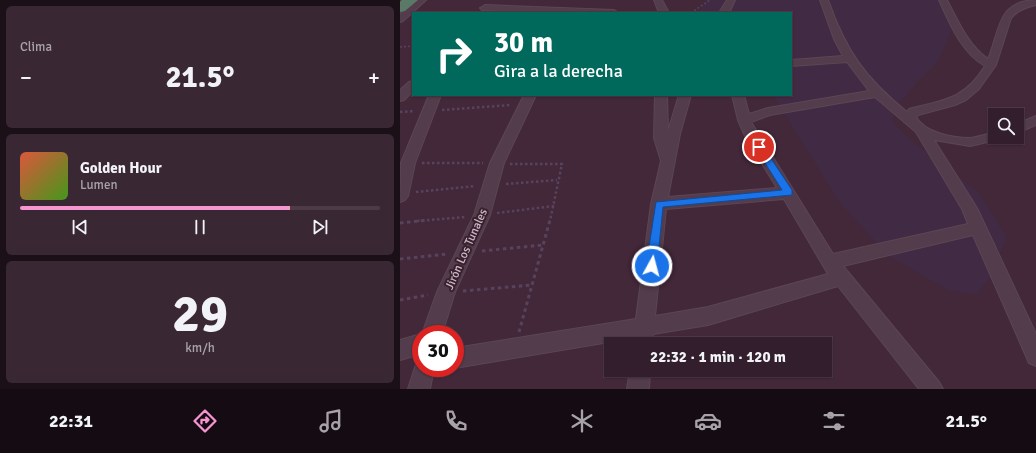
<!DOCTYPE html>
<html lang="es">
<meta charset="utf-8">
<style>
:root{--surface:#321e2c;--page:#3a2734;--text:#f1f3f6;--muted:#a8a2a9;--line:#4d3c48;--accent:#f795d1}
body{margin:0;font-family:Signika,sans-serif;background:var(--page);color:var(--text);height:100vh;display:flex;flex-direction:column;font-size:15px;white-space:nowrap}
*{box-sizing:border-box;margin:0}
p{font-size:13px;color:var(--muted)}
.icon{flex:none;width:22px;height:22px;fill:none;stroke:currentColor;stroke-width:2;stroke-linecap:round;stroke-linejoin:round}
.map{position:relative;flex:1;overflow:hidden}
.drawer{display:flex;flex-direction:column;gap:6px;padding:6px;background:#1c1018;width:400px}
.drawer>*{flex:none}
.banner{position:absolute;left:12px;top:12px;width:380px;height:84px;border-radius:0px;box-shadow:0 1px 3px #0004,0 0 0 1px var(--line);background:#00695c;color:#fff;overflow:hidden}
.tools{position:absolute;left:588px;top:108px;display:grid;gap:8px}
.tools a{display:grid;place-items:center;width:36px;height:36px;border-radius:0px;background:var(--surface);box-shadow:0 1px 3px #0004,0 0 0 1px var(--line);font-size:20px}
.speed{position:absolute;left:12px;top:325px;display:flex;gap:8px;font-size:20px;font-weight:700;text-align:center}
.speed>*{display:grid;place-content:center;width:52px;height:52px;border-radius:50%;background:var(--surface);box-shadow:0 1px 3px #0004,0 0 0 1px var(--line);line-height:1}
.speed .limit{border:6px solid #d22;background:#fff;color:#111}
.pin{position:absolute;display:grid;place-items:center;width:34px;height:34px;color:#fff;margin:-17px;border:2px solid #fff;border-radius:50%;box-shadow:0 1px 4px #0007}
.me{position:absolute;width:44px;margin:-22px;rotate:7deg;stroke-linejoin:round;filter:drop-shadow(0 0 3px #0008)}
.turn{display:flex;align-items:center;gap:14px;height:84px;padding:0 16px;font-size:18px}
.turn .icon{width:52px;height:52px;stroke-width:2.5}
.turn b{display:block;font-size:28px;line-height:34px}
.big{font-size:30px;font-weight:800;line-height:1.1}
.drawer .widget{flex:1;display:flex;flex-direction:column;justify-content:center;gap:6px;min-width:0;padding:0 14px;border-radius:6px;background:var(--page)}
.drawer .dial{align-items:center;gap:0}
.dial b{font-size:52px;line-height:1}
.song{display:flex;align-items:center;gap:12px}
.cover{width:48px;height:48px;border-radius:6px;background:linear-gradient(135deg,hsl(10 70% 55%),hsl(100 70% 35%))}
.played{height:4px;border-radius:2px;background:linear-gradient(90deg,var(--accent) 75%,var(--line) 75%)}
.keys{display:flex;justify-content:space-around;direction:ltr}
.heat{display:flex;justify-content:space-between;align-items:center;font-size:22px;direction:ltr}
.trip{position:absolute;left:204px;top:337px;width:228px;height:40px;border-radius:0px;background:var(--surface);box-shadow:0 1px 3px #0004,0 0 0 1px var(--line);font-weight:800;line-height:40px;text-align:center}
.tabs{display:flex;height:64px;justify-content:space-around;align-items:center;background:#140c12;color:var(--muted)}
.tabs .icon{width:28px;height:28px}
.tabs .current{color:var(--accent)}
.tabs b{font-size:18px;color:var(--text)}
main{display:flex;flex:1;min-height:0}
.map>svg:first-child{display:block}
</style>
<main>
<section class="drawer">
<div class="widget"><p>Clima</p>
<div class="heat"><a>−</a><b class="big">21.5°</b><a>+</a></div>
</div>
<div class="widget">
<div class="song"><i class="cover"></i><div><b>Golden Hour</b><p>Lumen</p></div></div>
<div class="played"></div>
<div class="keys"><svg class="icon" aria-label="previous" viewBox="0 0 24 24"><path d="M18 5L8 12l10 7zM5 5v14"/></svg><svg class="icon" aria-label="pause" viewBox="0 0 24 24"><path d="M8 5v14M16 5v14"/></svg><svg class="icon" aria-label="next" viewBox="0 0 24 24"><path d="M6 5l10 7-10 7zM19 5v14"/></svg></div>
</div>
<div class="widget dial"><b>29</b><p>km/h</p></div>
</section>
<div class="map">
<svg width="636" height="389" viewBox="0 0 636 389">
<rect width="100%" height="100%" fill="#43283a"/>
<!-- green -->
<path fill="#412a44" d="M307 0H538L552 29 539 60 518 81 507 95 494 108 493 122 507 137 578 192 606 236 594 274 576 294 548 290 488 255 440 203 373 95H391V13H298Z"/>
<g fill="none" stroke-linecap="round" stroke-linejoin="round">
<defs>
<path id="street" d="M17 0H26L3 21 0 22V14Z
M254 0H262L269 13H259Z
M327 0H335L329 13H319Z
M420 0H428C446 51 465 78 507 112L509 109C543 100 564 100 585 66 561 52 550 24 539 0H547C558 21 568 45 588 59 600 32 596 1 636 0V5C626 7 618 10 611 18L596 65 579 89 566 100 555 105 518 115 516 117C525 133 553 138 570 138 579 137 587 134 595 132V137H601L600 139 570 146 534 140 577 208 636 334V366L629 363 573 235 443 266 539 382 543 389H519L438 286 308 325 253 334 252 344H232L233 338 55 368V348L236 319 251 204 261 161 254 138 255 95H267L268 131 279 95H291L280 134 268 197 377 188 345 136 338 120 332 95H344L349 114 368 108 469 91 447 62 391 66V60L443 56 434 39ZM475 97 516 132 562 209 568 224 433 254 351 122 370 115ZM384 199 428 274 308 307 255 316 266 209Z
M85 5 214 10 219 13H142L82 10 80 8Z
M13 81V91L4 100 0 101V90L9 82Z
M29 95H41L15 163 8 196 5 200 0 202 1 163Z
M124 95H136L104 163 90 215 55 292 42 334H22L37 292 74 215 90 163Z
M636 116V125L617 133V124Z
M21 334V354L0 360V340Z
M21 359V368H34L30 389H8L17 361Z
M230 370H250L249 389H227Z"/>
<path id="highway" d="M2 0H18L5 11 0 12V2Z"/>
</defs>
<!-- street casing -->
<use href="#street" stroke="#5c4654" stroke-width="2"/>
<!-- highway casing -->
<use href="#highway" stroke="#5a4452" stroke-width="2"/>
<!-- path-far2 -->
<path stroke="#58435c" stroke-width="1.5" stroke-dasharray="2 2" stroke-linecap="butt" d="M291 13 310 0
M0 47 13 46"/>
<!-- path-far1 -->
<path stroke="#58435c" stroke-width="2.5" stroke-dasharray="2.5 2.5" stroke-linecap="butt" d="M42 110 111 105
M0 112 15 111
M22 163H83
M110 164H162L150 221
M106 184 157 180
M16 192 75 186
M97 213 154 206
M17 221 66 217"/>
<!-- path -->
<path stroke="#58435c" stroke-width="3" stroke-dasharray="3.5 3.5" stroke-linecap="butt" d="M0 223 28 220
M82 251 143 245
M0 259 47 254
M63 291 132 285
M0 300 28 295
M119 332 150 220
M55 339 62 338"/>
<!-- street -->
<use href="#street" fill="#533c4b" fill-rule="evenodd"/>
<!-- highway -->
<use href="#highway" fill="#5a7966" fill-rule="evenodd"/>
</g>
<!-- route -->
<path fill="#1a73e8" stroke="#114b97" d="M359 144 362 145 392 190V195L263 207 257 266 255 269H248L246 266 256 202 382 190 355 147Z"/>
<g text-anchor="middle" stroke-width="4" stroke-linejoin="round" paint-order="stroke">
<!-- street labels -->
<g font-size="12" fill="#cdbac5" stroke="#392130">
<text transform="translate(66 249) rotate(-66)" y="4">Jirón Los Tunales</text>
</g>
</g>
</svg>
<div class="tools">
<a><svg class="icon" aria-label="search" viewBox="0 0 24 24"><circle cx="10" cy="10" r="6"/><path d="M15 15l6 6"/></svg></a>
</div>
<div class="speed"><div class="limit">30</div></div>
<div class="pin" style="left:359px;top:147px;background:#d93025"><svg class="icon" aria-label="arrive" viewBox="0 0 24 24"><path d="M6 21V4h12l-3 4 3 4H6"/></svg></div>
<svg class="me" style="left:252px;top:266px" viewBox="-20 -20 40 40"><circle r="17" fill="#1a73e8" stroke="#fff" stroke-width="3"/><path d="M0-11L8 9 0 5-8 9z" fill="#fff"/></svg>
<div class="trip">22:32 · 1 min · 120 m</div>
<div class="banner">
<div class="turn"><svg class="icon" aria-label="right" viewBox="0 0 24 24"><path d="M7 20v-9h11M14 6l5 5-5 5"/></svg><div><b>30 m</b>Gira a la derecha</div></div>
</div>
</div>
</main>
<nav class="tabs">
<b>22:31</b>
<svg class="icon current" aria-label="directions" viewBox="0 0 24 24"><path d="M12 3l9 9-9 9-9-9zM9 14v-3h6M13 9l2 2-2 2"/></svg>
<svg class="icon" aria-label="music" viewBox="0 0 24 24"><path d="M9 18V5l10-2v13"/><circle cx="6" cy="18" r="3"/><circle cx="16" cy="16" r="3"/></svg>
<svg class="icon" aria-label="phone" viewBox="0 0 24 24"><path d="M5 4h4l2 5-3 2q2 4 5 5l2-3 5 2v4C11 20 4 13 5 4z"/></svg>
<svg class="icon" aria-label="climate" viewBox="0 0 24 24"><path d="M12 3v18M4 7l16 10M4 17L20 7"/></svg>
<svg class="icon" aria-label="car" viewBox="0 0 24 24"><path d="M5 17H2v-5l4-1 3-4h7l3 4 3 1v5h-3M9 17h6M6 11h13"/><circle cx="7" cy="17" r="2"/><circle cx="17" cy="17" r="2"/></svg>
<svg class="icon" aria-label="filters" viewBox="0 0 24 24"><path d="M4 7h16M4 17h16"/><circle cx="9" cy="7" r="2"/><circle cx="15" cy="17" r="2"/></svg>
<b>21.5°</b>
</nav>
